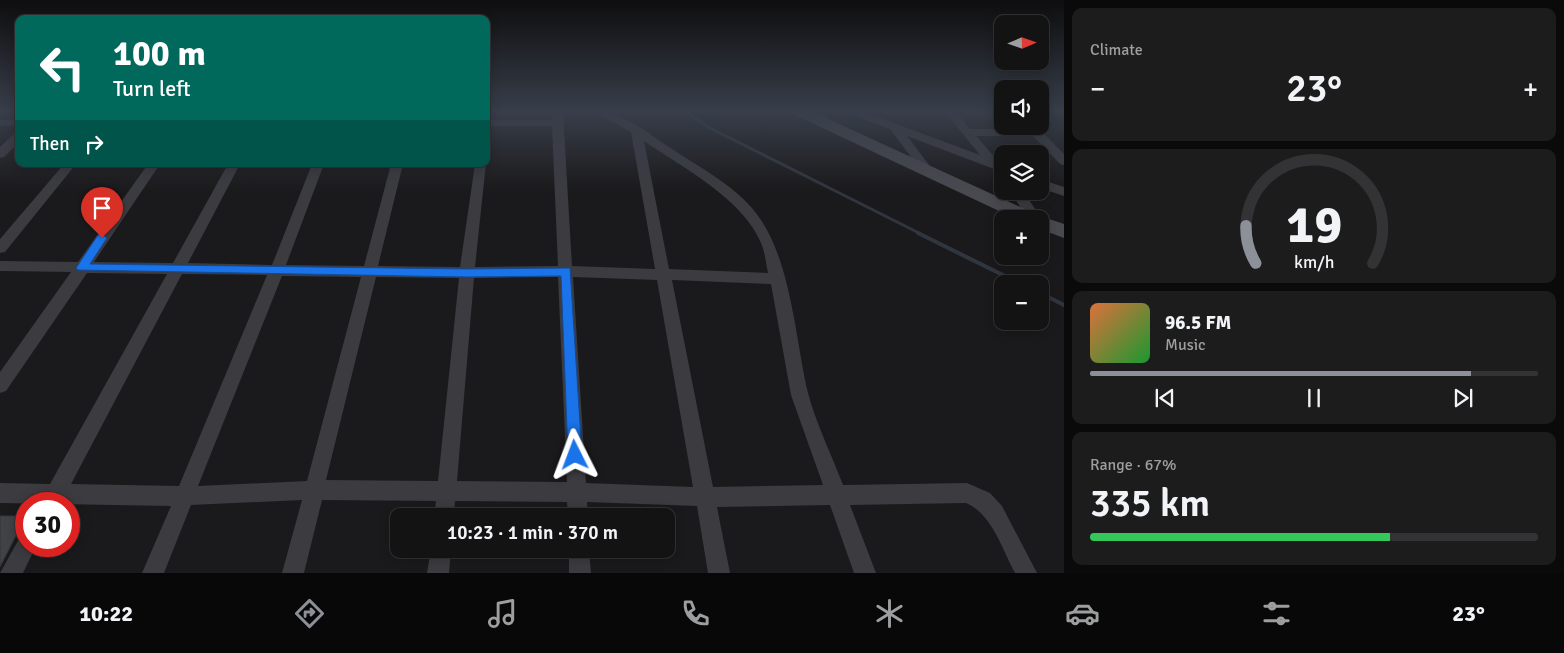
<!DOCTYPE html>
<meta charset="utf-8">
<style>
:root{--surface:#141314;--page:#1d1c1d;--text:#f1f3f6;--muted:#9d9ea0;--line:#333234;--accent:#8c9099}
body{margin:0;font-family:Signika,sans-serif;background:var(--page);color:var(--text);height:100vh;display:flex;flex-direction:column;font-size:19px;white-space:nowrap}
*{box-sizing:border-box;margin:0}
p{font-size:16px;color:var(--muted)}
.icon{flex:none;width:28px;height:28px;fill:none;stroke:currentColor;stroke-width:2;stroke-linecap:round;stroke-linejoin:round}
.map{position:relative;flex:1;overflow:hidden}
.drawer{display:flex;flex-direction:column;gap:8px;padding:8px;background:#0b0a0b;width:500px}
.drawer>*{flex:none}
.banner{position:absolute;left:15px;top:15px;width:475px;height:152px;border-radius:10px;box-shadow:0 2px 12px #0003,0 0 0 1px var(--line);background:#00695c;color:#fff;overflow:hidden}
.needle{width:32px;rotate:88deg}
.controls{position:absolute;left:994px;top:15px;display:grid;gap:10px}
.controls a{display:grid;place-items:center;width:55px;height:55px;border-radius:10px;background:var(--surface);box-shadow:0 2px 12px #0003,0 0 0 1px var(--line);font-size:25px}
.speed{position:absolute;left:15px;top:492px;display:flex;gap:10px;font-size:25px;font-weight:700;text-align:center}
.speed>*{display:grid;place-content:center;width:65px;height:65px;border-radius:50%;background:var(--surface);box-shadow:0 2px 12px #0003,0 0 0 1px var(--line);line-height:1}
.speed .limit{border:8px solid #d22;background:#fff;color:#111}
.pin{position:absolute;display:grid;place-items:center;width:42px;height:42px;color:#fff;margin:-51px -21px;border-radius:50% 50% 50% 0;rotate:-45deg;box-shadow:0 0 5px #0007}
.pin .icon{rotate:45deg}
.me{position:absolute;width:55px;margin:-28px;rotate:357deg;stroke-linejoin:round;filter:drop-shadow(0 0 4px #0008)}
.turn{display:flex;align-items:center;gap:18px;height:105px;padding:0 15px;font-size:22px}
.turn .icon{width:65px;height:65px;stroke-width:2.5}
.turn b{display:block;font-size:35px;line-height:42px}
.then{display:flex;align-items:center;height:48px;padding:0 15px;background:#0003;gap:10px;font-size:19px}
.big{font-size:38px;font-weight:600;line-height:1.1}
.drawer .tile{flex:1;display:flex;flex-direction:column;justify-content:center;gap:8px;min-width:0;padding:0 18px;border-radius:10px;background:var(--page)}
.drawer .dial{align-items:center;gap:0}
.dial svg{height:130px;overflow:visible;fill:none;stroke:var(--line);stroke-width:7;stroke-linecap:round;text-anchor:middle}
.dial text{fill:var(--text);stroke:none}
.song{display:flex;align-items:center;gap:15px}
.cover{width:60px;height:60px;border-radius:8px;background:linear-gradient(135deg,hsl(20 70% 55%),hsl(130 70% 35%))}
.played{height:5px;border-radius:2px;background:linear-gradient(90deg,var(--accent) 85%,var(--line) 85%)}
.keys{display:flex;justify-content:space-around;direction:ltr}
.heat{display:flex;justify-content:space-between;align-items:center;font-size:28px;direction:ltr}
.charge{height:8px;border-radius:4px;background:linear-gradient(90deg,#34c759 67%,var(--line) 0)}
.trip{position:absolute;left:390px;top:508px;width:285px;height:50px;border-radius:10px;background:var(--surface);box-shadow:0 2px 12px #0003,0 0 0 1px var(--line);font-weight:600;line-height:50px;text-align:center}
.menu{display:flex;height:80px;justify-content:space-around;align-items:center;background:#080808;color:var(--muted)}
.menu .icon{width:35px;height:35px}
.menu .active{color:var(--accent)}
.menu b{font-size:22px;color:var(--text)}
main{display:flex;flex:1;min-height:0}
.map>svg:first-child{display:block}
</style>
<main>
<div class="map">
<svg width="1064" height="573" viewBox="0 0 1064 573">
<rect width="100%" height="100%" fill="#1a191b"/>
<g fill="none" stroke-linecap="round" stroke-linejoin="round">
<!-- stream-far1 -->
<path stroke="#30363f" stroke-width="3" d="M686 112 708 127 921 234"/>
<!-- stream -->
<path stroke="#30363f" stroke-width="4" d="M918 233 1021 284
M1040 293 1064 305"/>
</g>
<!-- building -->
<path fill="#414245" stroke="#343437" d="M0 516H26L0 567Z"/>
<g fill="none" stroke-linecap="round" stroke-linejoin="round">
<!-- street -->
<path fill="#3b3b40" fill-rule="evenodd" d="M552 112H563L572 266 655 269 631 132 595 112C622 110 648 133 669 147 697 166 736 186 756 213 791 258 795 337 808 393 816 423 832 456 843 485L967 483 990 493 1002 506 1037 573H1015C1002 549 992 514 966 503L850 505 876 573H854L830 505 717 507 730 573H708L697 506 587 502 588 516H568L567 502 455 501 454 516H434L436 501 322 500 304 573H282L302 500 191 505 164 573H142L171 506 0 503V483L50 484 167 274 87 273 6 391 0 393V372L71 272 0 271V261L78 262 148 164H160L94 262 173 263 228 164H240L188 263 272 265 312 164H324L286 265 364 266 391 164H403L378 266 460 267 475 164 486 163 475 267 558 266 552 126H486V120H552ZM644 141C682 167 743 199 761 243 765 252 766 264 768 273L669 269ZM182 274 267 275 179 486 71 484ZM282 276 361 277 307 481 198 486ZM376 277 459 278 438 481 326 480ZM558 277 567 482 457 481 474 278ZM573 277 657 280 693 487 586 483ZM672 280 771 284 791 395 823 485 713 487Z
M815 112H825L832 124 830 126H822Z
M849 112H864L980 155 945 112H956L970 129H1026L1025 126H1036L1064 154V165L1060 164 1033 136H976L999 162 1002 164V172L907 136 933 170 927 174 923 173 890 129 851 114Z
M19 119V125L0 126V120Z
M19 132V142L4 157 0 158V147L15 133Z
M64 164H76L5 252 0 253V239Z
M1040 179 1064 187V196L1040 188Z
M1010 191H1023L1042 219 1040 222V219H1028Z
M26 536V546H36L23 573H0L19 539Z
M431 549H451L449 573H427Z
M569 549H589L591 573H569Z"/>
<!-- secondary -->
<path fill="#494950" fill-rule="evenodd" d="M793 112H813L1040 216 1064 224V238L1040 229V219H1016L795 115Z"/>
</g>
<!-- sky -->
<linearGradient id="sky" x2="0" y2="1"><stop stop-color="#0e0e0f"/><stop offset="0.58" stop-color="#383e4a"/><stop offset="1" stop-color="#383e4a" stop-opacity="0"/></linearGradient>
<rect width="1064" height="192" fill="url(#sky)"/>
<!-- route -->
<path fill="#1a73e8" stroke="#114b97" d="M102 234 107 238 90 264 467 269 570 268 582 455 580 460 575 462 570 460 568 455 561 276 467 277 78 270 76 268 98 235Z"/>
</svg>
<div class="controls">
<a><svg class="needle" viewBox="-14 -14 28 28"><path d="M0-13l5 13h-10z" fill="#e53935"/><path d="M0 13l5-13h-10z" fill="#9d9ea0"/></svg></a>
<a><svg class="icon" aria-label="sound" viewBox="0 0 24 24"><path d="M4 9h4l5-4v14l-5-4H4zM17 9q2 3 0 6"/></svg></a>
<a><svg class="icon" aria-label="layers" viewBox="0 0 24 24"><path d="M12 4l9 5-9 5-9-5zM3 14l9 5 9-5"/></svg></a>
<a>+</a>
<a>−</a>
</div>
<div class="speed"><div class="limit">30</div></div>
<div class="pin" style="left:102px;top:238px;background:#d93025"><svg class="icon" aria-label="arrive" viewBox="0 0 24 24"><path d="M6 21V4h12l-3 4 3 4H6"/></svg></div>
<svg class="me" style="left:575px;top:455px" viewBox="-20 -20 40 40"><path d="M0-17L14 15 0 8-14 15z" fill="#1a73e8" stroke="#fff" stroke-width="4"/></svg>
<div class="trip">10:23 · 1 min · 370 m</div>
<div class="banner">
<div class="turn"><svg class="icon" aria-label="left" viewBox="0 0 24 24"><path d="M17 20v-9H6M10 6l-5 5 5 5"/></svg><div><b>100 m</b>Turn left</div></div>
<div class="then">Then<svg class="icon" aria-label="right" viewBox="0 0 24 24"><path d="M7 20v-9h11M14 6l5 5-5 5"/></svg></div>
</div>
</div>
<section class="drawer">
<div class="tile"><p>Climate</p>
<div class="heat"><a>−</a><b class="big">23°</b><a>+</a></div>
</div>
<div class="tile dial"><svg viewBox="0 0 100 80">
<path d="M14 69A42 42 0 1 1 86 69"/>
<path d="M14 69A42 42 0 0 1 8 46" stroke="#8c9099"/>
<text x="50" y="56" font-size="32" font-weight="700">19</text>
<text x="50" y="72" font-size="11">km/h</text>
</svg></div>
<div class="tile">
<div class="song"><i class="cover"></i><div><b>96.5 FM</b><p>Music</p></div></div>
<div class="played"></div>
<div class="keys"><svg class="icon" aria-label="previous" viewBox="0 0 24 24"><path d="M18 5L8 12l10 7zM5 5v14"/></svg><svg class="icon" aria-label="pause" viewBox="0 0 24 24"><path d="M8 5v14M16 5v14"/></svg><svg class="icon" aria-label="next" viewBox="0 0 24 24"><path d="M6 5l10 7-10 7zM19 5v14"/></svg></div>
</div>
<div class="tile"><p>Range · 67%</p><b class="big">335 km</b><div class="charge"></div></div>
</section>
</main>
<nav class="menu">
<b>10:22</b>
<svg class="icon active" aria-label="directions" viewBox="0 0 24 24"><path d="M12 3l9 9-9 9-9-9zM9 14v-3h6M13 9l2 2-2 2"/></svg>
<svg class="icon" aria-label="music" viewBox="0 0 24 24"><path d="M9 18V5l10-2v13"/><circle cx="6" cy="18" r="3"/><circle cx="16" cy="16" r="3"/></svg>
<svg class="icon" aria-label="phone" viewBox="0 0 24 24"><path d="M5 4h4l2 5-3 2q2 4 5 5l2-3 5 2v4C11 20 4 13 5 4z"/></svg>
<svg class="icon" aria-label="climate" viewBox="0 0 24 24"><path d="M12 3v18M4 7l16 10M4 17L20 7"/></svg>
<svg class="icon" aria-label="car" viewBox="0 0 24 24"><path d="M5 17H2v-5l4-1 3-4h7l3 4 3 1v5h-3M9 17h6M6 11h13"/><circle cx="7" cy="17" r="2"/><circle cx="17" cy="17" r="2"/></svg>
<svg class="icon" aria-label="filters" viewBox="0 0 24 24"><path d="M4 7h16M4 17h16"/><circle cx="9" cy="7" r="2"/><circle cx="15" cy="17" r="2"/></svg>
<b>23°</b>
</nav>
